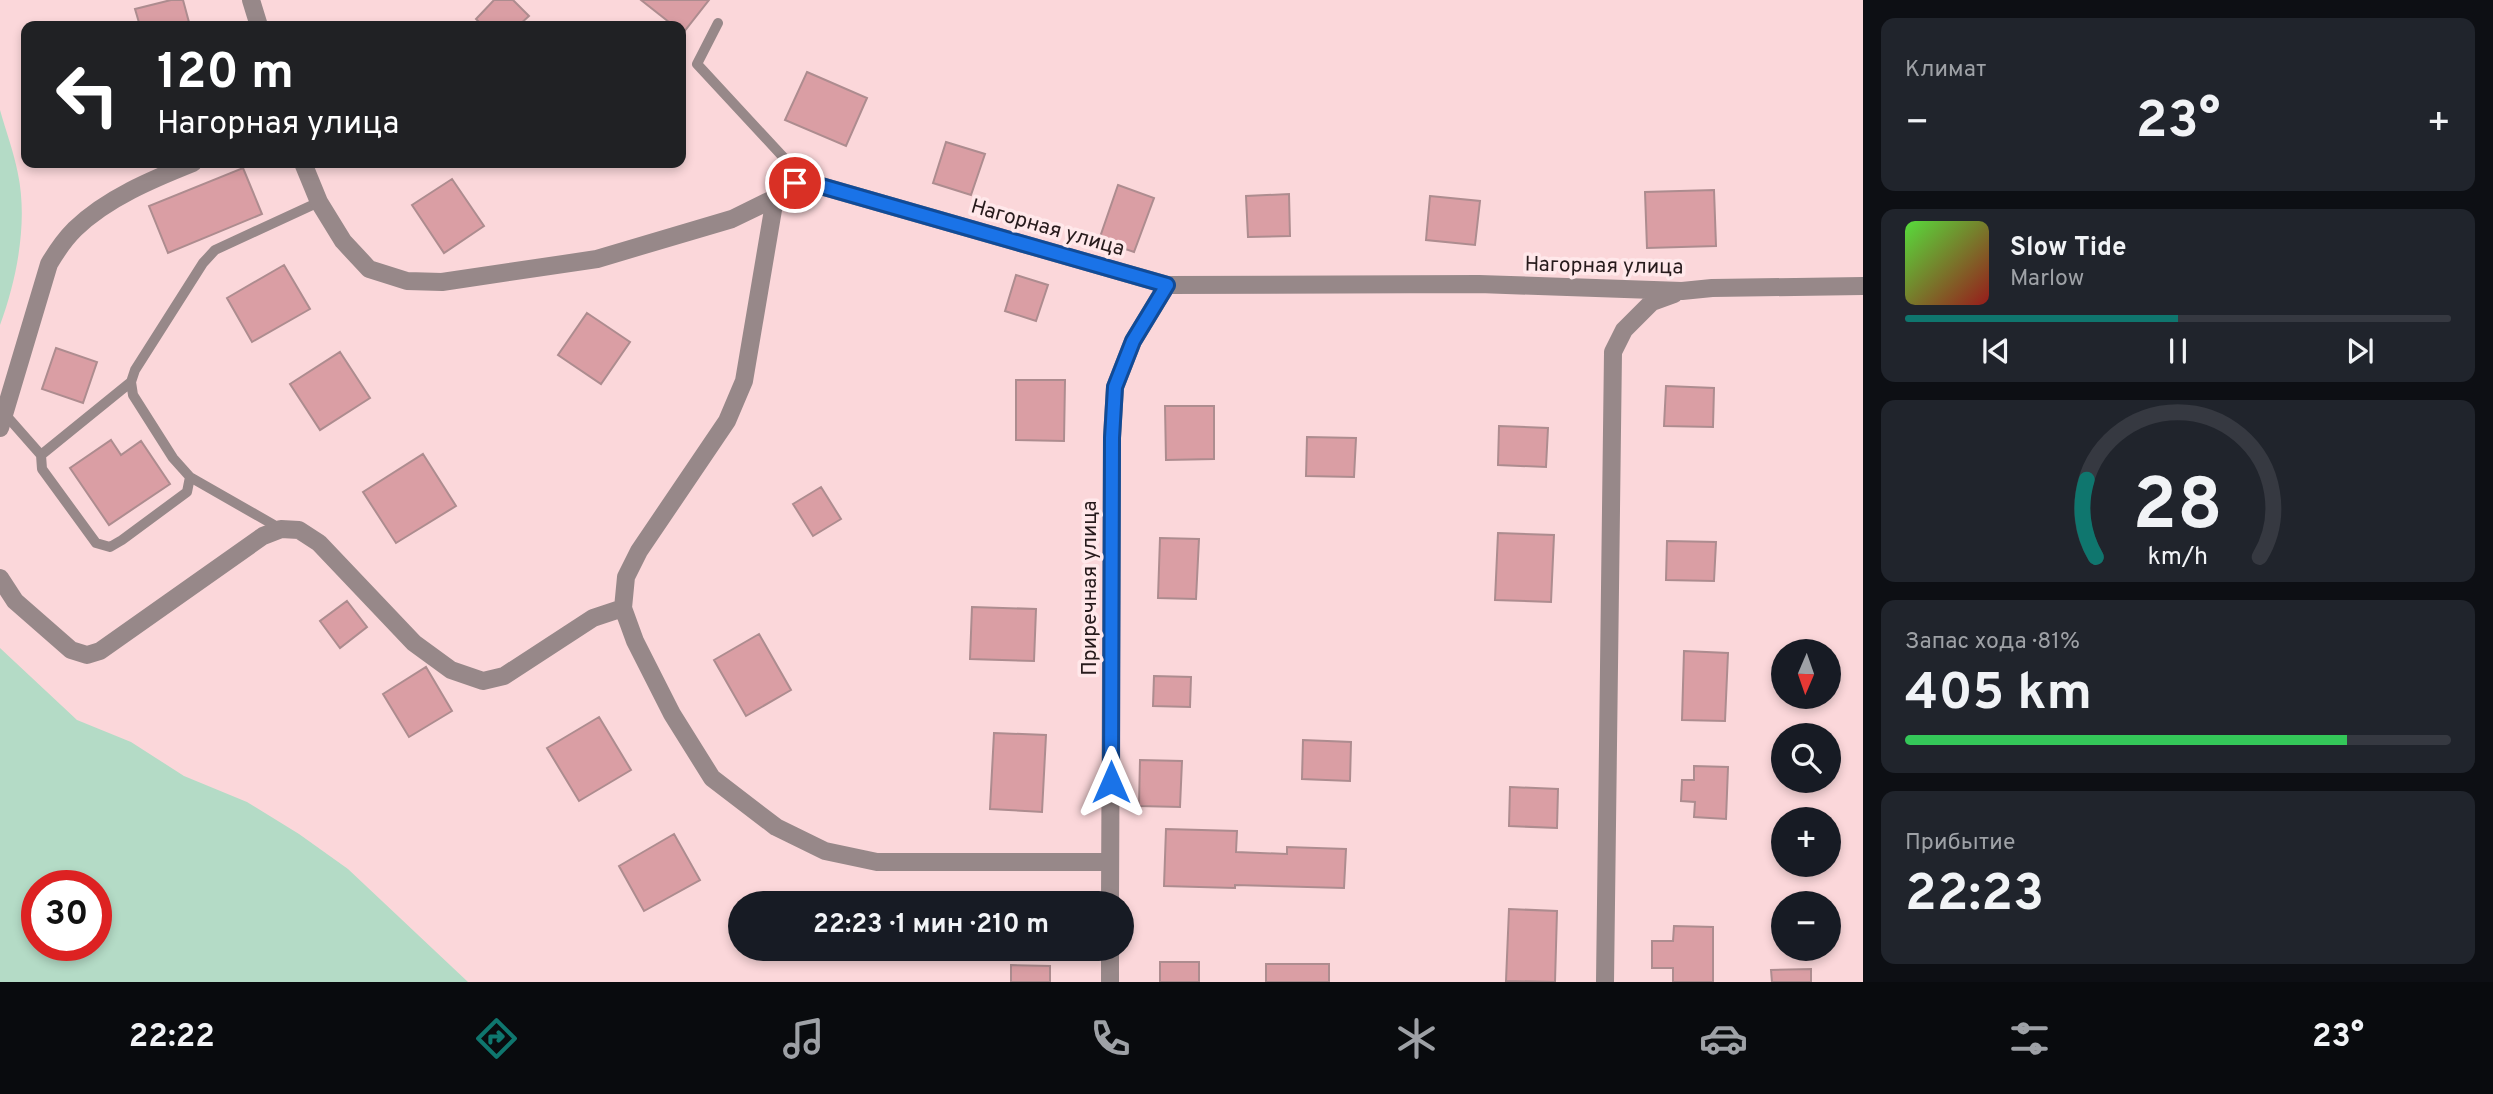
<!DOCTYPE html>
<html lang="ru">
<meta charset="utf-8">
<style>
:root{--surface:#171b24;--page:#20242c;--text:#f1f3f6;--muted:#9ea1a6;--line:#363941;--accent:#0f766e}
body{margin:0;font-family:Overpass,sans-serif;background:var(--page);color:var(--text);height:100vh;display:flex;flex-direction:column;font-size:26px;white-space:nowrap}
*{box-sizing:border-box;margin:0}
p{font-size:23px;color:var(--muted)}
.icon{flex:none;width:38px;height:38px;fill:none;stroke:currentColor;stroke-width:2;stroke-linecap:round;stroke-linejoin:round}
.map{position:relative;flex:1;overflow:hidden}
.details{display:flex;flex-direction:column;gap:18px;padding:18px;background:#0d0f14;width:630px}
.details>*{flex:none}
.top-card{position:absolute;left:21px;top:21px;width:665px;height:147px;border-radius:14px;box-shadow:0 4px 10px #0003;background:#202124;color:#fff;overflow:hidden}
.needle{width:46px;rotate:182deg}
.controls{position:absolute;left:1771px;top:639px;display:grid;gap:14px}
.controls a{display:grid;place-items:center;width:70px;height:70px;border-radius:50%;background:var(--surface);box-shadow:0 4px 10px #0003;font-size:35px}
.speed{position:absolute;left:21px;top:870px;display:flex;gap:14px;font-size:35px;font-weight:700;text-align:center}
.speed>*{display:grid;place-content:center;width:91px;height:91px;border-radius:50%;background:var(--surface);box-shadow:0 4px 10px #0003;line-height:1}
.speed .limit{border:10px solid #d22;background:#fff;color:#111}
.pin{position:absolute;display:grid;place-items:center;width:60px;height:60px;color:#fff;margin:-30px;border:4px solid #fff;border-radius:50%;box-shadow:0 2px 7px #0007}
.me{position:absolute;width:77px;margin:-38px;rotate:0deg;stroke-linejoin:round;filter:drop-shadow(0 0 5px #0008)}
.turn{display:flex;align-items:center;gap:24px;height:147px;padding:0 21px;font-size:32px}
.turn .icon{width:91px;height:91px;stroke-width:2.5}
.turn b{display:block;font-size:49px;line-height:60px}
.big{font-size:52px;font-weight:700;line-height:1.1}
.details .card{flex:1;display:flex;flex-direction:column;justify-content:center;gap:10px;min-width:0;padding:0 24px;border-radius:14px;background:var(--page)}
.details .dial{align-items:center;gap:0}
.dial svg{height:182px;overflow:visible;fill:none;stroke:var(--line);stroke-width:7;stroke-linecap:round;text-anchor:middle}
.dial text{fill:var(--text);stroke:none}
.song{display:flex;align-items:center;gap:21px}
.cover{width:84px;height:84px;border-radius:10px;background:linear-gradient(135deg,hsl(110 70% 55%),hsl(0 70% 35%))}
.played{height:7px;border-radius:4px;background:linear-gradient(90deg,var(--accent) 50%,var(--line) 50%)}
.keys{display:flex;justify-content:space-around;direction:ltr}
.heat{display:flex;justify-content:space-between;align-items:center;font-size:38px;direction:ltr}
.charge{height:10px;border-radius:5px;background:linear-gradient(90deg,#34c759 81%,var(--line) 0)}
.trip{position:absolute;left:728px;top:891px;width:406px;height:70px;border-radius:35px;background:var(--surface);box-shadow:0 4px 10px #0003;font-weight:700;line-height:70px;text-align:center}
.menu{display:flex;height:112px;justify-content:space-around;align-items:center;background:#090b0e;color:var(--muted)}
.menu .icon{width:49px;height:49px}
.menu .on{color:var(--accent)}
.menu b{font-size:32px;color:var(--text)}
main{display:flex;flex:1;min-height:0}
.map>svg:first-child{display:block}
</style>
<main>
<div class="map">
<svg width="1863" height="982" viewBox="0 0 1863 982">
<rect width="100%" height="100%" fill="#fbd7da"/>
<!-- green -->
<path fill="#b4dbc6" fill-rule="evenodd" d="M0 110C6 131 14 153 18 174 28 222 17 279 0 325Z
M0 648 77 720 131 742 184 776 247 802 299 834 348 869 468 982H0ZM37 886H96V945H37Z"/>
<!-- building -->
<path fill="#da9ea4" stroke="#ad8c8f" stroke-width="2" d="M171 0H183L190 26H140L135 9Z
M494 0H513L529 16 518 26H483L476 19Z
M641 0H709L683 33 681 26H674Z
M807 72 867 98 846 146 785 120Z
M946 142 985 154 971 195 933 183Z
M243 168 262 214 168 253 149 206Z
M452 179 484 226 444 253 412 205Z
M1118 185 1154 198 1134 252 1099 240Z
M1714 190 1716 246 1647 248 1645 192Z
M1289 194 1290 236 1248 237 1246 196Z
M1430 196 1480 201 1475 245 1426 240Z
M284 265 310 309 252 342 227 298Z
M1016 275 1048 285 1036 321 1005 311Z
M587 313 630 342 601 384 558 355Z
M56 348 97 362 83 403 42 389Z
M340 352 370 398 320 430 290 384Z
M1016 380H1065L1064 441 1016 440Z
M1666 386 1714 388 1713 427 1664 426Z
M1165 406H1214V459L1166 460Z
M1499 426 1548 428 1546 467 1498 465Z
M1307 437 1356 438 1354 477 1306 476Z
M111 440 121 455 141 441 170 484 109 525 70 468Z
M423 454 456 506 396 543 363 492Z
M821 487 841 519 813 536 793 504Z
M1498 533 1554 535 1551 602 1495 600Z
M1160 538 1199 539 1196 599 1158 598Z
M1667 541 1716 542 1714 581 1666 580Z
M347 601 367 627 340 648 320 621Z
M972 607 1036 609 1034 661 970 659Z
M759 634 791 690 746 716 714 660Z
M1684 651 1728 653 1725 721 1682 720Z
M426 667 452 711 409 737 383 694Z
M1154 676 1191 677 1190 707 1153 706Z
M599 717 631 770 579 801 547 748Z
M994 733 1046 735 1042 812 990 809Z
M1303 740 1351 742 1350 781 1302 779Z
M1140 760 1182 761 1180 807 1139 806Z
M1694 766 1728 767 1726 819 1694 817 1695 802 1681 801 1682 780H1694Z
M1510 787 1558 789 1557 828 1509 826Z
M1166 829 1237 831 1236 852 1287 854V847L1346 849 1344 888 1235 885V888L1164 886Z
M674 834 700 880 644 911 619 866Z
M1509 909 1557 911 1555 982 1506 981Z
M1674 926 1713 927V982H1673V968H1652V941H1673Z
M1160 962H1199V982H1160Z
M1266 964H1329V982H1266Z
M1011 965 1050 966V982H1011Z
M1811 969V982H1772L1771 970Z"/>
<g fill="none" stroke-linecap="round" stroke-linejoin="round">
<!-- lane -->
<path stroke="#978889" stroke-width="10" d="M718 23 697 64 785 159 795 183
M131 382 41 455 42 469 96 543 110 547 122 540 187 492 190 477
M4 413 41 455
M281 529 190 477 173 458 133 395 131 382 135 370 203 263 215 250 319 202"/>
<!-- street -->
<path stroke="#978889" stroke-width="18" d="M251 0 259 26
M303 163 319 202 343 241 369 269 407 281 442 282 597 259 732 219 775 198 795 183 821 186 1167 285 1479 284 1682 291 1712 288 1863 286
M775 198 744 381 727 421 639 551 626 577 623 608 635 641 672 714 712 778 776 827 825 851 877 862H1110
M0 428 49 264C56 252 65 239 75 229 107 198 153 179 193 163
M0 578 15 601 71 650 87 655 100 651 263 536 281 529 299 530 319 543 414 643 451 670 483 681 504 676 593 618 623 608
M1110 903 1112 437 1115 387 1133 341 1167 285
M1110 982V948
M1605 982 1613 352 1624 330 1652 302 1674 294"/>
</g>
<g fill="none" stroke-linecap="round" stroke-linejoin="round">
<defs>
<path id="route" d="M795 183 821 186 1167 285 1133 341 1115 387 1112 438 1111 782"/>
</defs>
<!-- route casing -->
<use href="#route" stroke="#114b97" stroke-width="18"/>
<!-- route -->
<use href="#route" stroke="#1a73e8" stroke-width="12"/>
</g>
<g text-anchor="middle" stroke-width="7" stroke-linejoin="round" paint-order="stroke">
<!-- street labels -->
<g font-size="21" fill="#271b1c" stroke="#ffe8ea">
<text transform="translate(1048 227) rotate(16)" y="7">Нагорная улица</text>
<text transform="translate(1604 265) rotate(1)" y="7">Нагорная улица</text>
<text transform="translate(1089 588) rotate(-90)" y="7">Приречная улица</text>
</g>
</g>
</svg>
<div class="controls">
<a><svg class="needle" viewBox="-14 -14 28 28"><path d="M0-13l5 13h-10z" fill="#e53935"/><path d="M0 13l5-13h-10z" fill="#9ea1a6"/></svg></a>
<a><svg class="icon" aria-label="search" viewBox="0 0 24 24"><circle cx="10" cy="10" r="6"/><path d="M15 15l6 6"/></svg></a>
<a>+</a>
<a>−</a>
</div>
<div class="speed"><div class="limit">30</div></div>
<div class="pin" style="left:795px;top:183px;background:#d93025"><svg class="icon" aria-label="arrive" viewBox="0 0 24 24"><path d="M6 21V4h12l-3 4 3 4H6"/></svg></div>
<svg class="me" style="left:1111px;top:782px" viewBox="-20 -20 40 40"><path d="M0-17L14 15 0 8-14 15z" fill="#1a73e8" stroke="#fff" stroke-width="4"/></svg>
<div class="trip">22:23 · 1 мин · 210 m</div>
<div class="top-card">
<div class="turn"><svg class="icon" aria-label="left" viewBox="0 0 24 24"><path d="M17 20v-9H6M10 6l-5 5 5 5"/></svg><div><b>120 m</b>Нагорная улица</div></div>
</div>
</div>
<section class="details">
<div class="card"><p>Климат</p>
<div class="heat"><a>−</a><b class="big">23°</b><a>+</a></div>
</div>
<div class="card">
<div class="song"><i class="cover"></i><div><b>Slow Tide</b><p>Marlow</p></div></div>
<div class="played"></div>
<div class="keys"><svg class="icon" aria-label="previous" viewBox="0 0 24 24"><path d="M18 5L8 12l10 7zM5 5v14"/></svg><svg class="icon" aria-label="pause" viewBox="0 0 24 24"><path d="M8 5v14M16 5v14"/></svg><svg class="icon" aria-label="next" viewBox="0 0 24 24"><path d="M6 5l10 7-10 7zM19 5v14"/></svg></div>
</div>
<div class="card dial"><svg viewBox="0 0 100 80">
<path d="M14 69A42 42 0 1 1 86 69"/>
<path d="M14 69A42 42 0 0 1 10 35" stroke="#0f766e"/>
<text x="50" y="56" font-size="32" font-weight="700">28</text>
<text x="50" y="72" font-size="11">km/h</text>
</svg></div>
<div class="card"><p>Запас хода · 81%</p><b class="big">405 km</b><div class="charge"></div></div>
<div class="card"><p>Прибытие</p><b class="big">22:23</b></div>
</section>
</main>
<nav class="menu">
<b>22:22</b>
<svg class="icon on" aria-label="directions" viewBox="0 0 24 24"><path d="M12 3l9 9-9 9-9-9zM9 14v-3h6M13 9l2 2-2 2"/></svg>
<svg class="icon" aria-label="music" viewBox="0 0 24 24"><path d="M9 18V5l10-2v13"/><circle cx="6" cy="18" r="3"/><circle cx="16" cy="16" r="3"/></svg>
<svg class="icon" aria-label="phone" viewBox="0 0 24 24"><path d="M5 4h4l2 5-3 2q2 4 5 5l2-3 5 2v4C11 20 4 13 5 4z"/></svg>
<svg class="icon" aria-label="climate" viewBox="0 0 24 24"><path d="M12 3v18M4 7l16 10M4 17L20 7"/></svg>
<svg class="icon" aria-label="car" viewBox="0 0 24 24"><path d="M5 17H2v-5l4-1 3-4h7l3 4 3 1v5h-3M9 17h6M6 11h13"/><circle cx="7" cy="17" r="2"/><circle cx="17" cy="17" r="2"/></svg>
<svg class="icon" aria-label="filters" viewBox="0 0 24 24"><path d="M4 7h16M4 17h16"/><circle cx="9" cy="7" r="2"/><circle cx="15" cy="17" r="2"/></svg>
<b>23°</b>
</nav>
